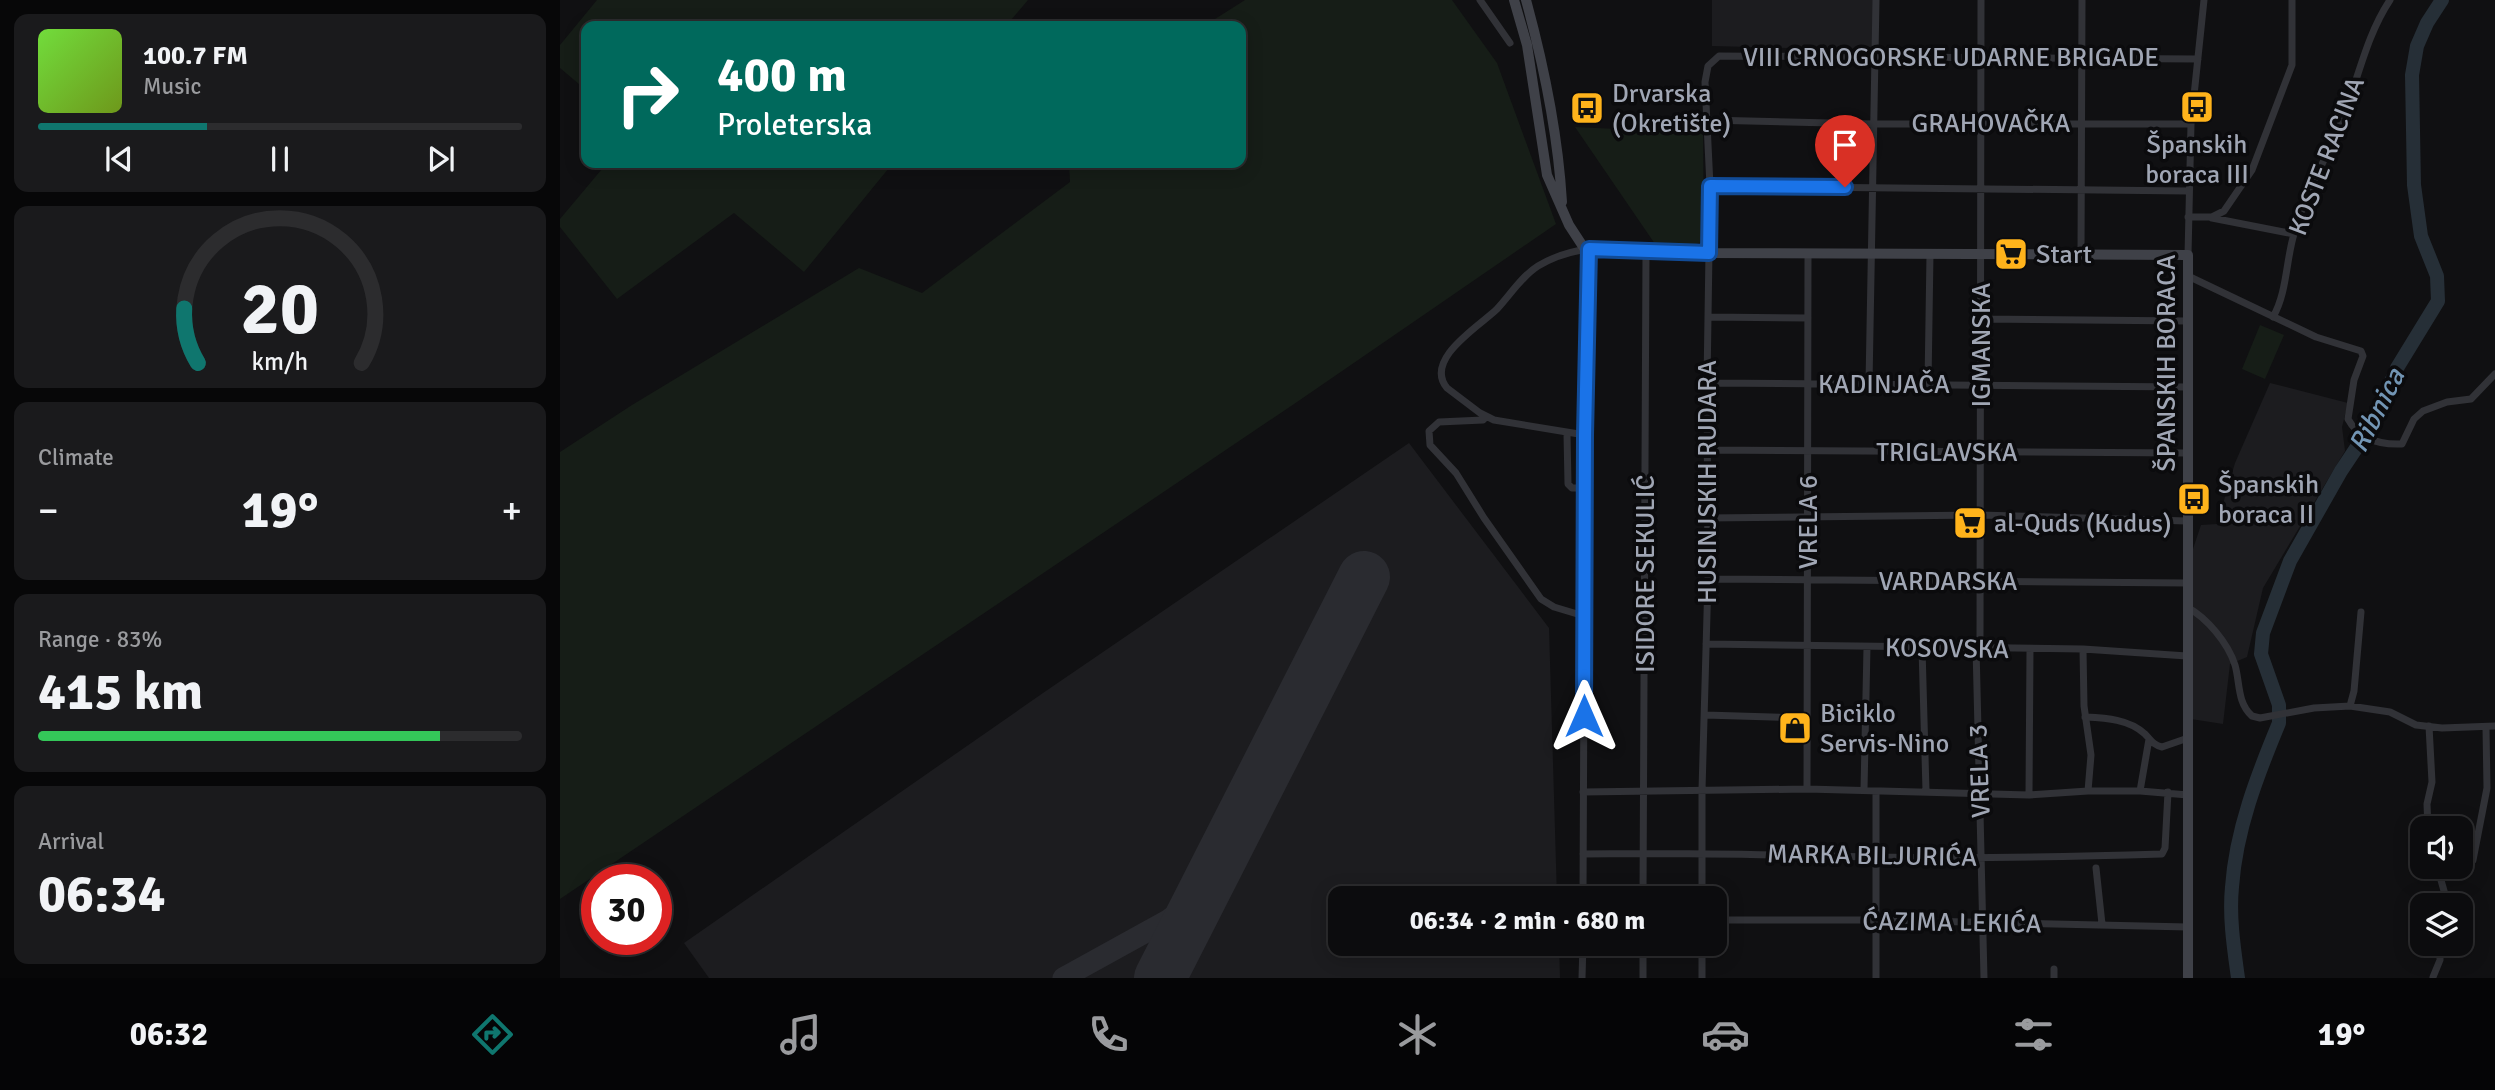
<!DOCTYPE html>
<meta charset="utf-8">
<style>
:root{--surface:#0c0c0e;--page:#1a1a1c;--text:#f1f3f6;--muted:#9a9b9e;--line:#2c2c2e;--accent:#0f766e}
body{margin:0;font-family:Signika,sans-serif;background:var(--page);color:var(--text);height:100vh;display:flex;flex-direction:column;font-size:26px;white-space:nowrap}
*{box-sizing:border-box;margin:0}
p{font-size:23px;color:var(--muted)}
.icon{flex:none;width:38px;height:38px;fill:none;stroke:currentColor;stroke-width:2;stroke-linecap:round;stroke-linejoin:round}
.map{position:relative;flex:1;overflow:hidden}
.details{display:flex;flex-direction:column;gap:14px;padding:14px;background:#070708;width:560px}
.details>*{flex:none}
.hud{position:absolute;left:21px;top:21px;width:665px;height:147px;border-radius:14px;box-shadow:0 4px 18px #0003,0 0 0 2px var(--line);background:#00695c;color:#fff;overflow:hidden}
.controls{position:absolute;left:1850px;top:816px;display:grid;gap:14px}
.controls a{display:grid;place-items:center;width:63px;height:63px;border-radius:14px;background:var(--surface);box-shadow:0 4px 18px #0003,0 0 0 2px var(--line);font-size:35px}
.speed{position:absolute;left:21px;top:864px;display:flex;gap:14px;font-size:35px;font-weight:700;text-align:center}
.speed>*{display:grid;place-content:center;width:91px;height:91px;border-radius:50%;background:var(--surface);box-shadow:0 4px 18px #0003,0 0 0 2px var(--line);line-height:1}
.speed .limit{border:10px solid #d22;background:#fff;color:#111}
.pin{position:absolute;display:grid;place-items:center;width:60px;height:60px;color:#fff;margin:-72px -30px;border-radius:50% 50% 50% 0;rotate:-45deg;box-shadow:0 0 7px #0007}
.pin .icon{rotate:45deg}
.me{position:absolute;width:77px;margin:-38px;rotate:0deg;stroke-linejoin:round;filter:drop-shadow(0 0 5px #0008)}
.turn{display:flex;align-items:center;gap:24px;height:147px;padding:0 21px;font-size:32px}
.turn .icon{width:91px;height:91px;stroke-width:2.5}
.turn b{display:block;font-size:49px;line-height:60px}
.big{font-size:52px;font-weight:800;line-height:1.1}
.details .widget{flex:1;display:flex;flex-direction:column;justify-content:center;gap:10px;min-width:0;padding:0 24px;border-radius:14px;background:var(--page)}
.details .dial{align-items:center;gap:0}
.dial svg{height:182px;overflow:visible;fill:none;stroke:var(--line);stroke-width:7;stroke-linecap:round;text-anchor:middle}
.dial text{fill:var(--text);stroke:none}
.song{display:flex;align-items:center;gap:21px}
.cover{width:84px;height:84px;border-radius:10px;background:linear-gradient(135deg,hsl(100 70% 55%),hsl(80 70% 35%))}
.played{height:7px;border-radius:4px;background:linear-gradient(90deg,var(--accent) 35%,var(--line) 35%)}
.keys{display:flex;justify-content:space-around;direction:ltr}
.heat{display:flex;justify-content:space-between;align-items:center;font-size:38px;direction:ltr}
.charge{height:10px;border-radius:5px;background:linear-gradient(90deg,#34c759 83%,var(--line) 0)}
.trip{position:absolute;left:768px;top:886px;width:399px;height:70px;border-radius:14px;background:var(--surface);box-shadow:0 4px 18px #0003,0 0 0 2px var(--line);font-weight:800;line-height:70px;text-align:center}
.menu{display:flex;height:112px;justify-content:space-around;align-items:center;background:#050506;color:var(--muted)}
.menu .icon{width:49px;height:49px}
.menu .current{color:var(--accent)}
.menu b{font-size:32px;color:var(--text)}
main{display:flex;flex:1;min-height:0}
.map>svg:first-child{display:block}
</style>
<main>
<section class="details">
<div class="widget">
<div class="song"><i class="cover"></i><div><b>100.7 FM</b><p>Music</p></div></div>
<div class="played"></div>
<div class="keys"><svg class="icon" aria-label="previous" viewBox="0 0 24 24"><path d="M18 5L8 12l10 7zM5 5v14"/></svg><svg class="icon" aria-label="pause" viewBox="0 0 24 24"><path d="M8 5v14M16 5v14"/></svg><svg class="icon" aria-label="next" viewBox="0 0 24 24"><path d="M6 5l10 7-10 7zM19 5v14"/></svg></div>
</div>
<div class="widget dial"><svg viewBox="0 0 100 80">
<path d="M14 69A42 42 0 1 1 86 69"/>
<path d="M14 69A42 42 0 0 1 8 45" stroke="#0f766e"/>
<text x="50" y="56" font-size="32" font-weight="700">20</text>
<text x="50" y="72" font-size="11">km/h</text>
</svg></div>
<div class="widget"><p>Climate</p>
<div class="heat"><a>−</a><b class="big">19°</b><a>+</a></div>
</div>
<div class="widget"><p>Range · 83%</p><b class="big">415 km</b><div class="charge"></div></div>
<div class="widget"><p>Arrival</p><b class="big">06:34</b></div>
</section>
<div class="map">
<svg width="1935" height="978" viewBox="0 0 1935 978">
<rect width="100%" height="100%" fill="#101012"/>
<!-- built -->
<path fill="#1c1c1f" d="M1152 0H1313V50L1152 46Z
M1710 383 1788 403 1782 427 1785 451 1703 588 1687 657 1670 664 1663 724 1631 719 1632 552 1641 525 1657 524 1675 463Z
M849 443 989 628 997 898H780V943H999L1000 978H149L124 943 483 693Z"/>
<!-- green -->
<path fill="#161d17" d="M37 0H468L446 26H26V90L0 68V45Z
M685 0H892L937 63 996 224 737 402 0 899V452L72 405 299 268 362 293 510 182 509 163H681V26H644Z
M1015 127 1143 133 1144 241 1136 244H1095Z
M47 163H333L244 272 174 213 57 299 0 227V219Z
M1700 325 1724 335 1705 379 1682 369Z"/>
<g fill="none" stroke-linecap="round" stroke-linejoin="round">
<!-- river -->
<path stroke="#262f37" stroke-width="14" d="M1678 978C1674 949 1669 917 1672 887 1676 830 1697 776 1719 723V705L1701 654 1703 633 1730 561 1781 471 1813 423 1837 368 1878 301 1877 276 1861 236 1854 185 1852 75 1857 46 1867 23 1882 0"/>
<!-- taxiway -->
<path stroke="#2a2b30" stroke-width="21" d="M608 920 618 926 622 936
M503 978 608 920 642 895"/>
<!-- runway -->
<path stroke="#2a2b30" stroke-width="52" d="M600 978 804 577"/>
<!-- minor -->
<path stroke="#313237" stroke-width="7" d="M920 0 950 43
M1147 120 1313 124H1631
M1150 186 1628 191
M1628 217H1652L1664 211 1692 170 1732 65V0
M1652 218 1734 234
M1521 254 1522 0
M1628 255 1631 124 1644 0
M1628 276 1756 337 1801 351 1803 356 1794 380 1788 419C1799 439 1820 445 1842 444L1854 419 1863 411 1887 402 1911 399 1935 374
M1148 317 1248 318
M1713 317C1727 293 1726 260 1734 234 1745 193 1767 158 1782 120 1798 80 1806 36 1830 0
M1421 319 1627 321
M1147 383 1628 387
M1309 384 1316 0
M1368 384 1370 254
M926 417 923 420 879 422 869 431 870 445 896 473 924 518 981 599 994 607 1024 616
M1007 434 1008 484 1012 488H1024
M1147 450 1627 453
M1147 518 1420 515 1627 521
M1148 579 1628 583
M1627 607C1647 618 1668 643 1675 665 1680 682 1677 703 1692 716L1700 718 1754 708 1790 706 1830 712 1856 725 1882 728 1935 726
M1146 644 1523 649 1627 656
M1416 647 1424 978
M1420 647 1421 0
M1362 648 1366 791
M1523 649 1524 706 1531 755 1528 791
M1790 706 1794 691 1801 612
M1145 715 1247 718
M1525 717C1546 718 1569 719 1585 734 1591 740 1593 745 1602 747L1628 738
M1247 789 1248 254
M1304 790 1307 647
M1316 791V978
M1580 791 1589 739
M1023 792 1247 789 1469 795 1528 791H1580L1628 795
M1469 795 1470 649
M1868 828 1867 804 1872 782 1869 726
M1023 854C1121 852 1218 855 1315 857 1411 859 1506 857 1602 854L1605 848 1608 792
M1913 860 1927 788 1926 728
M1877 866 1888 905
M1536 868 1542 924
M1023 898 1025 435 1029 249C1012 251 993 257 978 266 962 276 950 295 937 309 921 325 863 359 887 388L920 413 934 420 1025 435
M1083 898 1086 250
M1142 898V790L1148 579 1147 383 1150 186 1145 82 1148 66 1159 56 1638 59
M1155 920H1316L1628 927
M1873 977 1880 960V943
M1022 978 1023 943
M1083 978V943
M1142 978V943
M1494 978V969"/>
<!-- secondary -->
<path stroke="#3f4148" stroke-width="10" d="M954 0 967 45 987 175 1009 225 1024 248 1149 253 1628 255V978
M966 0C984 66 998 134 1002 202"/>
</g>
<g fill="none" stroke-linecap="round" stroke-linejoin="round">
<defs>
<path id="route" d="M1024 716 1025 435 1029 249 1149 253 1150 186 1285 187"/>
</defs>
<!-- route casing -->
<use href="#route" stroke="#114b97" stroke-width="18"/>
<!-- route -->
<use href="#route" stroke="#1a73e8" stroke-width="12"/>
</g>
<!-- icons -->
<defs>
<symbol id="bus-square" viewBox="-11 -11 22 22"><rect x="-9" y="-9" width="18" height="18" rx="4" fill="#ffb31b" stroke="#0b0b0d"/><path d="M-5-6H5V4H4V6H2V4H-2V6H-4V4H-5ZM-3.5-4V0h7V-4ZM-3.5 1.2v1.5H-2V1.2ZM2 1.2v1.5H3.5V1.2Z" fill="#111"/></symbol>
<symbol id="supermarket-square" viewBox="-11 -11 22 22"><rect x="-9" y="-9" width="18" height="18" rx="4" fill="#ffb31b" stroke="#0b0b0d"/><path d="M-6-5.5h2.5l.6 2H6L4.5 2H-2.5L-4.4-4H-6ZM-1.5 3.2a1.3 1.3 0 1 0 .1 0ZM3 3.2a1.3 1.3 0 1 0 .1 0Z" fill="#111"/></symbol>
<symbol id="shop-square" viewBox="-11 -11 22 22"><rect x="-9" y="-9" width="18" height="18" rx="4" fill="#ffb31b" stroke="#0b0b0d"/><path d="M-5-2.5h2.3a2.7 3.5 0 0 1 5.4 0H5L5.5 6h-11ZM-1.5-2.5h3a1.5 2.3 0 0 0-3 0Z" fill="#111"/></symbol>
</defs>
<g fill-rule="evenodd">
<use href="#bus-square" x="1618" y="88" width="38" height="38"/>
<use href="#bus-square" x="1008" y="89" width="38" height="38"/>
<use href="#supermarket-square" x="1432" y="235" width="38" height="38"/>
<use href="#bus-square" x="1615" y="480" width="38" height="38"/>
<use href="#supermarket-square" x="1391" y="504" width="38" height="38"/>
<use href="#shop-square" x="1216" y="709" width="38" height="38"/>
</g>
<g text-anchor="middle" stroke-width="7" stroke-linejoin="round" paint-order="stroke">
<!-- street labels -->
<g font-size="26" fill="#a0a6b4" stroke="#0b0b0d">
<text x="1391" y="66">VIII CRNOGORSKE UDARNE BRIGADE</text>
<text x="1431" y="132">GRAHOVAČKA</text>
<text transform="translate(1766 156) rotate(-69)" y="9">KOSTE RACINA</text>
<text transform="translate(1421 345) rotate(-90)" y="9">IGMANSKA</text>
<text transform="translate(1606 363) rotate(-90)" y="9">ŠPANSKIH BORACA</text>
<text x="1324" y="393">KADINJAČA</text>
<text x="1387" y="461">TRIGLAVSKA</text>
<text transform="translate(1147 482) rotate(-90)" y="9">HUSINJSKIH RUDARA</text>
<text transform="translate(1248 522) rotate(-90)" y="9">VRELA 6</text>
<text transform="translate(1085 574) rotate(-90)" y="9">ISIDORE SEKULIĆ</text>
<text x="1388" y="590">VARDARSKA</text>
<text transform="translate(1387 648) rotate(1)" y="9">KOSOVSKA</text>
<text transform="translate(1419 771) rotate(-92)" y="9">VRELA 3</text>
<text transform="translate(1312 855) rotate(1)" y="9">MARKA BILJURIĆA</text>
<text transform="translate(1392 922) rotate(1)" y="9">ĆAZIMA LEKIĆA</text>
</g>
<!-- poi labels -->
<g font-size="26" fill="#a0a6b4" stroke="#0b0b0d" text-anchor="start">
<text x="1052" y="102">Drvarska<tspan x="1052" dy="30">(Okretište)</tspan></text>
<text x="1637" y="153" text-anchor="middle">Španskih<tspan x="1637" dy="30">boraca III</tspan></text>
<text x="1476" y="263">Start</text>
<text x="1658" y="493">Španskih<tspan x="1658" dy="30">boraca II</tspan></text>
<text x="1434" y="532">al-Quds (Kudus)</text>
<text x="1260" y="722">Biciklo<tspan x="1260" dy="30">Servis-Nino</tspan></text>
</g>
<!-- water labels -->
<g font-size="28" font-style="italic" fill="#7295b4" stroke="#0b0b0d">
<text transform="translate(1816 410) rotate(-63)" y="10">Ribnica</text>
</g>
</g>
</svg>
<div class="controls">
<a><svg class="icon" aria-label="sound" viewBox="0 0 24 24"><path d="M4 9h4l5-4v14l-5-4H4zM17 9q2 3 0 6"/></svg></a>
<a><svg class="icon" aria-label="layers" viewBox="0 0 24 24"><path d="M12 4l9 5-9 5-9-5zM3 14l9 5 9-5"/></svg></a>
</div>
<div class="speed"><div class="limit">30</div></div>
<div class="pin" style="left:1285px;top:187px;background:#d93025"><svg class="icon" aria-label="arrive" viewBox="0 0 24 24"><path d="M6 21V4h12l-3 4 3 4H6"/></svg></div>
<svg class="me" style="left:1024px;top:716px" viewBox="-20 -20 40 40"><path d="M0-17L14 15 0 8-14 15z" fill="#1a73e8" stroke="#fff" stroke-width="4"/></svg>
<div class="trip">06:34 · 2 min · 680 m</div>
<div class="hud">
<div class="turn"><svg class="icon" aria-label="right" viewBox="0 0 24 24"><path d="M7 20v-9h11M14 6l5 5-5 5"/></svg><div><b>400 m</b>Proleterska</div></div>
</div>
</div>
</main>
<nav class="menu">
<b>06:32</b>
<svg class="icon current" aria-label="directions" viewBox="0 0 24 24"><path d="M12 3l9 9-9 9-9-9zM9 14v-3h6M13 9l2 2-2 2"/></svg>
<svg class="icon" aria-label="music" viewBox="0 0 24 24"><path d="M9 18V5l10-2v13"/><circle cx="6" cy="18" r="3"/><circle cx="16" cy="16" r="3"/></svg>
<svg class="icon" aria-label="phone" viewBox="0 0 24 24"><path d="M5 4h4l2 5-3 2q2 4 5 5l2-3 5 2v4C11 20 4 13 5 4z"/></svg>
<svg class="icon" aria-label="climate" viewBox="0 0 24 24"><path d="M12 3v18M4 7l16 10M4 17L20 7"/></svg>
<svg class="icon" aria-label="car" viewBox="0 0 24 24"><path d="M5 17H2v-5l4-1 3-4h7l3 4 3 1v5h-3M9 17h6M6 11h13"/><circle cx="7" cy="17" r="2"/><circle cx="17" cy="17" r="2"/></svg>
<svg class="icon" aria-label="filters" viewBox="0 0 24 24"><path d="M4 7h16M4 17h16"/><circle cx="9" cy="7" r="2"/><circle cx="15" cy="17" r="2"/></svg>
<b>19°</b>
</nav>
